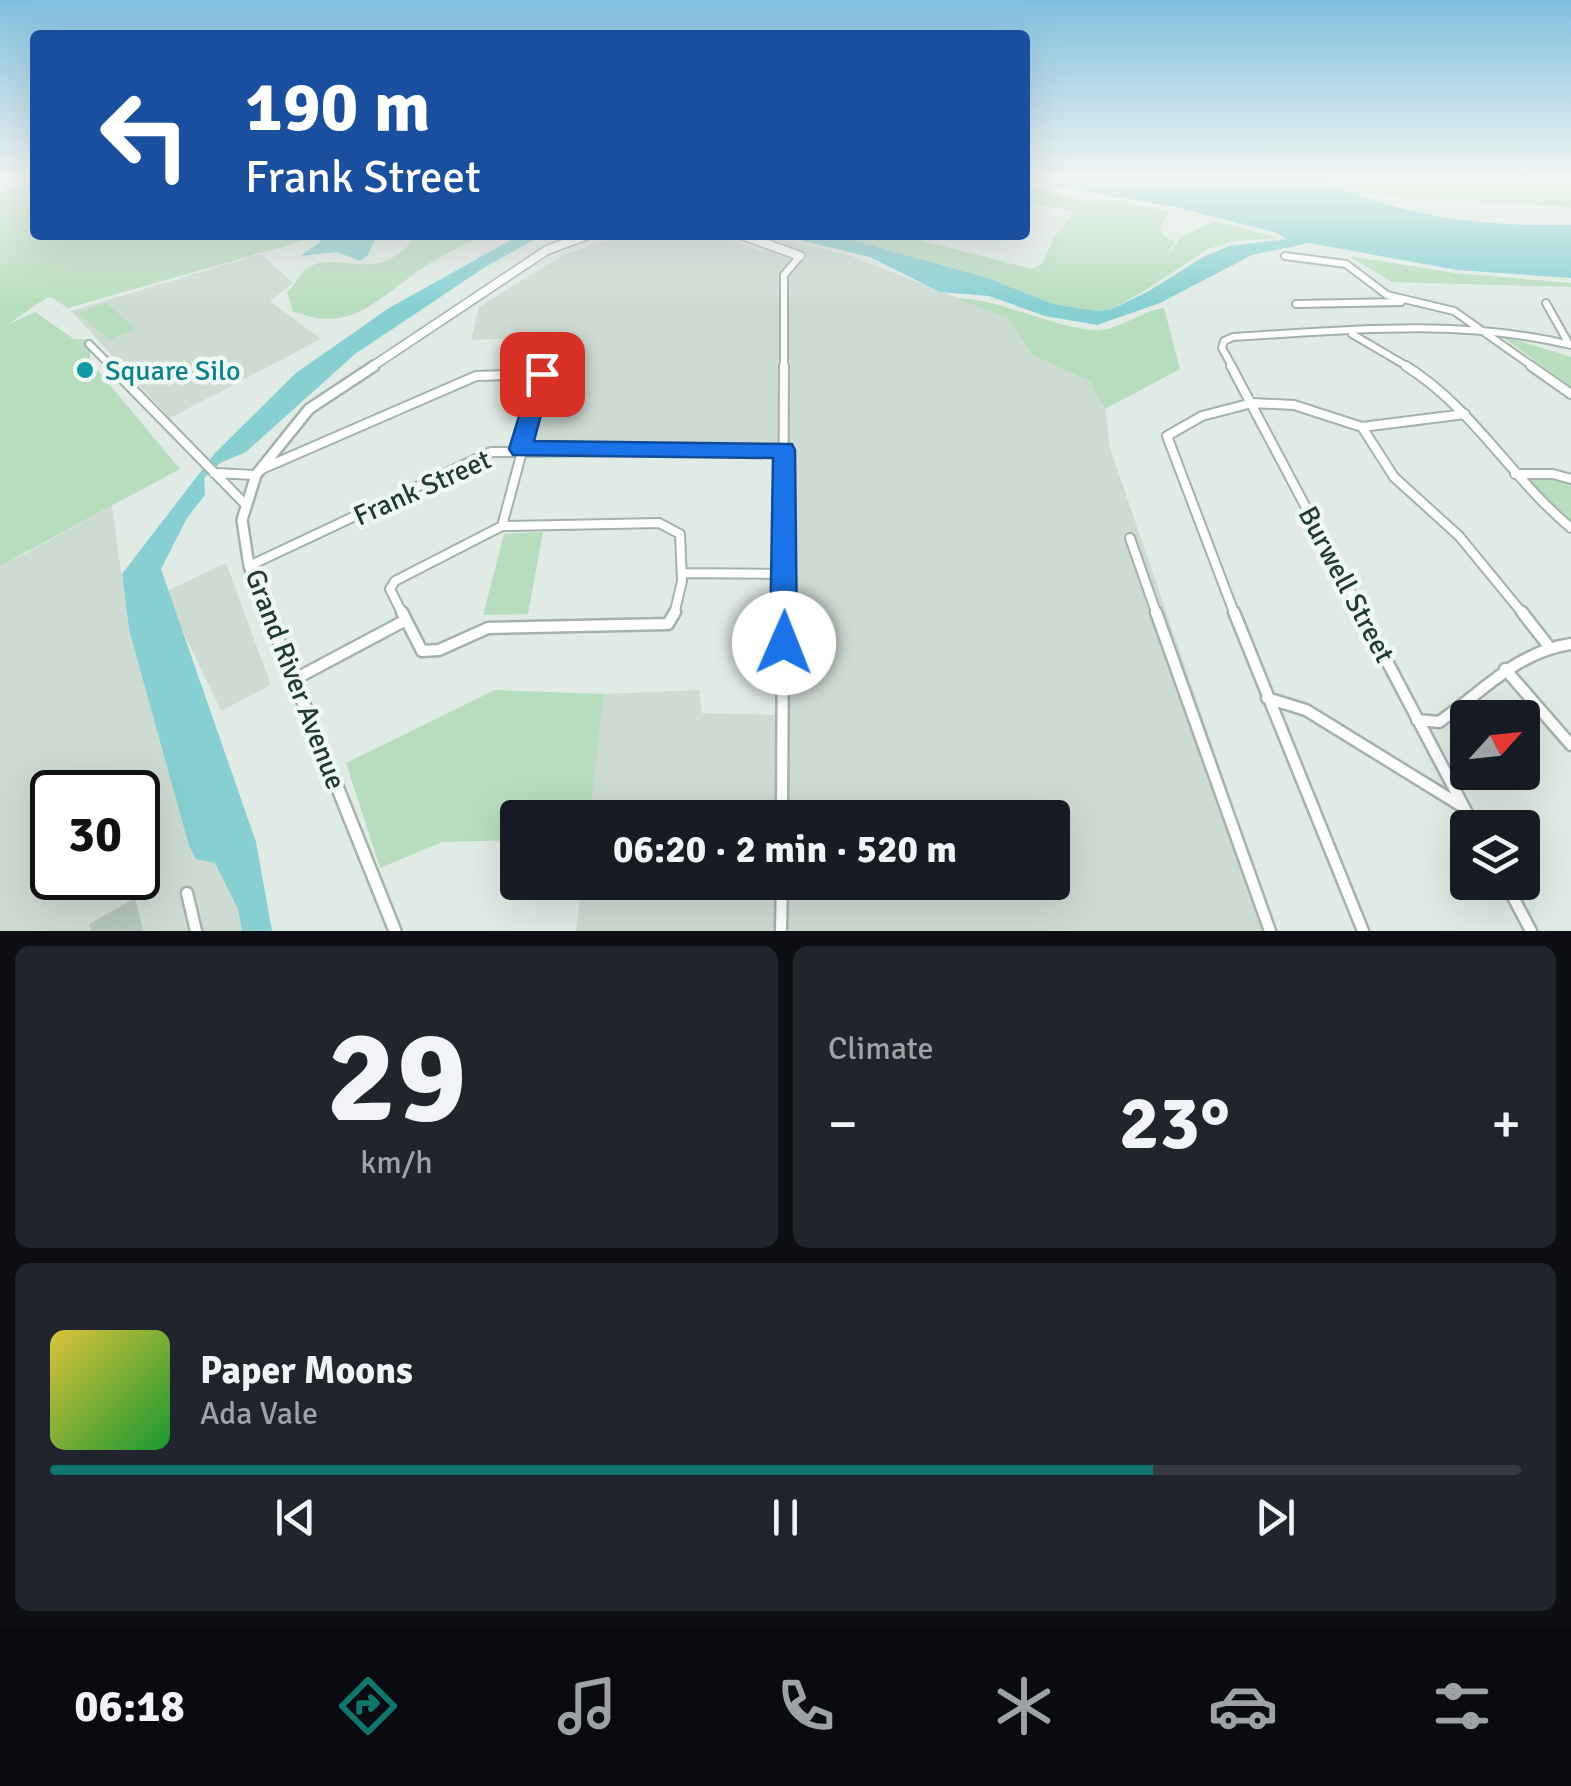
<!DOCTYPE html>
<meta charset="utf-8">
<style>
:root{--surface:#171b24;--page:#20242c;--text:#f1f3f6;--muted:#9ea1a6;--line:#363941;--accent:#0f766e}
body{margin:0;font-family:Signika,sans-serif;background:var(--page);color:var(--text);height:100vh;display:flex;flex-direction:column;font-size:38px;white-space:nowrap}
*{box-sizing:border-box;margin:0}
p{font-size:32px;color:var(--muted)}
.icon{flex:none;width:55px;height:55px;fill:none;stroke:currentColor;stroke-width:2;stroke-linecap:round;stroke-linejoin:round}
.map{position:relative;height:931px;overflow:hidden}
.panel{display:flex;flex-direction:column;gap:15px;padding:15px;background:#0d0f14;flex:1}
.panel>*{flex:none}
.banner{position:absolute;left:30px;top:30px;width:1000px;height:210px;border-radius:10px;box-shadow:0 10px 40px #0002;background:#1a4fa0;color:#fff;overflow:hidden}
.needle{width:65px;rotate:63deg}
.tools{position:absolute;left:1450px;top:700px;display:grid;gap:20px}
.tools a{display:grid;place-items:center;width:90px;height:90px;border-radius:10px;background:var(--surface);box-shadow:0 10px 40px #0002;font-size:50px}
.speed{position:absolute;left:30px;top:770px;display:flex;gap:20px;font-size:50px;font-weight:700;text-align:center}
.speed>*{display:grid;place-content:center;width:130px;height:130px;border-radius:50%;background:var(--surface);box-shadow:0 10px 40px #0002;line-height:1}
.speed .limit{border:5px solid #111;border-radius:15px;background:#fff;color:#111}
.pin{position:absolute;display:grid;place-items:center;width:85px;height:85px;color:#fff;margin:-42px;border-radius:20px;box-shadow:0 5px 15px #0006}
.me{position:absolute;width:110px;margin:-55px;rotate:1deg;stroke-linejoin:round;filter:drop-shadow(0 0 8px #0008)}
.turn{display:flex;align-items:center;gap:35px;height:210px;padding:0 50px;font-size:45px}
.turn .icon{width:130px;height:130px;stroke-width:2.5}
.turn b{display:block;font-size:70px;line-height:85px}
.big{font-size:75px;font-weight:700;line-height:1.1}
.panel .tile{flex:1;display:flex;flex-direction:column;justify-content:center;gap:15px;min-width:0;padding:0 35px;border-radius:15px;background:var(--page)}
.panel .dial{align-items:center;gap:0}
.dial b{font-size:130px;line-height:1}
.song{display:flex;align-items:center;gap:30px}
.cover{width:120px;height:120px;border-radius:15px;background:linear-gradient(135deg,hsl(50 70% 55%),hsl(130 70% 35%))}
.played{height:10px;border-radius:5px;background:linear-gradient(90deg,var(--accent) 75%,var(--line) 75%)}
.keys{display:flex;justify-content:space-around;direction:ltr}
.heat{display:flex;justify-content:space-between;align-items:center;font-size:55px;direction:ltr}
.panel .tiles{flex:1;display:grid;gap:15px;grid-template-columns:1fr 1fr}
.tile:last-child{grid-column:span 2}
.trip{position:absolute;left:500px;top:800px;width:570px;height:100px;border-radius:10px;background:var(--surface);box-shadow:0 10px 40px #0002;font-weight:700;line-height:100px;text-align:center}
.menu{display:flex;height:160px;justify-content:space-around;align-items:center;background:#090b0e;color:var(--muted)}
.menu .icon{width:70px;height:70px}
.menu .selected{color:var(--accent)}
.menu b{font-size:45px;color:var(--text)}
.map>svg:first-child{display:block}
</style>
<div class="map">
<svg width="1571" height="931" viewBox="0 0 1571 931">
<rect width="100%" height="100%" fill="#e0ebe5"/>
<!-- built -->
<path fill="#cedbd3" fill-rule="evenodd" d="M622 235H716L763 252 774 238 851 256 1009 318 1032 355 1089 381 1105 409 1110 448 1276 931H576L582 883 1052 882V818L590 817 604 694 699 690 702 713 779 715 776 459 507 456 542 337 471 340 479 307 563 255Z
M261 254 293 283 270 301 321 339 170 418 71 311Z
M112 506 129 630 189 846 215 863 238 909 242 931H0V560L17 558ZM52 792H138V878H52Z
M226 563 271 685 221 711 164 592Z"/>
<!-- green -->
<path fill="#b8ddbe" d="M1213 176H1571V207L1403 197Z
M35 183V235L313 238 68 308 51 297 46 298 7 325 35 312 74 339 90 340V361L180 469 0 566V192Z
M1025 184 1094 204 1110 200 1169 211 1160 229 1166 238 1175 242 1165 260 1181 237 1214 221 1279 238 1234 241 1208 249 1147 289 1112 309 1096 311 1053 304 988 278 834 235H900L1032 269 1042 264 1053 239 1074 212 1025 201Z
M409 235H484C463 245 441 256 421 269 377 299 350 335 293 311L287 292C296 285 299 273 307 268 339 248 374 286 412 241Z
M1349 256 1455 273 1571 283V287L1392 282Z
M954 298C1001 299 1043 324 1090 330 1115 334 1140 311 1164 308L1180 369 1105 409 1089 381 1032 355 1009 318Z
M107 303 135 329 109 340 78 313Z
M1500 335 1571 357V387Z
M1558 479 1571 484V524L1530 480Z
M543 532 528 614 483 615 504 534Z
M495 690 604 694 590 817 518 818 517 840 442 842 380 868 346 763Z"/>
<!-- water -->
<path fill="#87cfd1" d="M1025 176H1316C1394 217 1484 227 1571 225V278L1457 270 1309 243 1252 255 1160 303 1097 325 1045 316 989 296 940 292 870 257 779 235H834L988 278 1053 304 1096 311 1112 309 1149 291 1203 257 1229 246 1287 239 1277 233 1175 207 1053 186Z
M321 235 376 237 368 255 360 261 337 252 300 256 320 242Z
M520 235H543L485 267 355 354 246 452 220 463 204 478 205 495 187 518 161 569 256 842 272 931H242L238 909 215 863 196 859 189 846 129 630 122 574 215 453 296 373 389 308Z"/>
<!-- building -->
<path fill="#b5c6bd" d="M135 898 143 931H91L89 924Z"/>
<g fill="none" stroke-linecap="round" stroke-linejoin="round">
<defs>
<path id="minor-far2" d="M1285 256 1346 264 1387 295 1454 311 1535 368
M1546 303 1569 344
M1296 304 1401 302
M1352 334 1410 368
M89 344 113 368
M544 368 551 342
M784 368V275L800 256
M1233 368 1222 348 1224 341 1233 337C1347 330 1459 318 1571 345"/>
<path id="minor-far1" d="M110 366 245 504
M1231 366 1363 615
M1406 366C1473 408 1511 478 1571 528
M1531 366 1571 394
M1362 427 1394 477 1459 536 1524 615
M262 469 476 376 542 374
M214 473 256 475
M1515 474H1553L1571 479
M502 526 545 366
M1130 538 1157 615
M249 566 491 452 784 450
M683 573 784 574
M403 615 390 589 395 581 502 526 659 523 680 534 682 581 674 615
M783 615 784 366
M1235 615 1167 436 1202 416 1252 403 1294 405 1362 427 1465 414"/>
<path id="minor" d="M402 612 422 651 439 650 488 628 668 624 675 612
M1156 612 1270 931
M1234 612 1363 931
M1361 612 1475 828
M1522 612 1547 644
M1505 669 1571 745
M295 679 404 621
M1267 698 1306 710 1460 805
M1417 720 1439 722C1483 692 1516 652 1571 644
M782 818 783 612
M1505 882 1531 931
M187 893 196 931
M781 931 782 882"/>
<path id="tertiary-far2" d="M742 235 800 256
M370 368 547 250 588 235"/>
<path id="tertiary-far1" d="M268 615 249 566 242 520 256 475 309 409 374 366"/>
<path id="tertiary" d="M267 612 395 931"/>
</defs>
<!-- minor-far2 casing -->
<use href="#minor-far2" stroke="#a3b3ab" stroke-width="10"/>
<!-- minor-far1 casing -->
<use href="#minor-far1" stroke="#a3b3ab" stroke-width="12"/>
<!-- minor casing -->
<use href="#minor" stroke="#a3b3ab" stroke-width="15"/>
<!-- tertiary-far2 casing -->
<use href="#tertiary-far2" stroke="#a3b3ab" stroke-width="11"/>
<!-- tertiary-far1 casing -->
<use href="#tertiary-far1" stroke="#a3b3ab" stroke-width="14"/>
<!-- tertiary casing -->
<use href="#tertiary" stroke="#a3b3ab" stroke-width="16"/>
<!-- minor-far2 -->
<use href="#minor-far2" stroke="#fff" stroke-width="6"/>
<!-- minor-far1 -->
<use href="#minor-far1" stroke="#fff" stroke-width="8"/>
<!-- minor -->
<use href="#minor" stroke="#fff" stroke-width="10"/>
<!-- tertiary-far2 -->
<use href="#tertiary-far2" stroke="#fff" stroke-width="8"/>
<!-- tertiary-far1 -->
<use href="#tertiary-far1" stroke="#fff" stroke-width="9"/>
<!-- tertiary -->
<use href="#tertiary" stroke="#fff" stroke-width="11"/>
</g>
<!-- sky -->
<linearGradient id="sky" x2="0" y2="1"><stop stop-color="#81bfdf"/><stop offset="0.58" stop-color="#f1f6f3"/><stop offset="1" stop-color="#f1f6f3" stop-opacity="0"/></linearGradient>
<rect width="1571" height="306" fill="url(#sky)"/>
<!-- route -->
<path fill="#1a73e8" stroke="#114b97" stroke-width="2.5" d="M542 367 552 374 534 441 792 444 795 450 797 643 793 652 784 655 774 652 770 643 773 458 513 455 509 449 532 374Z"/>
<!-- markers -->
<circle fill="#0f9aa8" stroke="#f0f8f3" stroke-width="4" cx="85" cy="370" r="10"/>
<g text-anchor="middle" stroke-width="9" stroke-linejoin="round" paint-order="stroke">
<!-- culture labels -->
<g font-size="28" fill="#0d838f" stroke="#f0f8f3" text-anchor="start">
<text x="105" y="380">Square Silo</text>
</g>
<!-- street labels -->
<g font-size="28" fill="#203b31" stroke="#f0f8f3">
<text transform="translate(422 487) rotate(-24)" y="10">Frank Street</text>
<text transform="translate(1347 584) rotate(62)" y="10">Burwell Street</text>
<text transform="translate(296 679) rotate(69)" y="10">Grand River Avenue</text>
</g>
</g>
</svg>
<div class="tools">
<a><svg class="needle" viewBox="-14 -14 28 28"><path d="M0-13l5 13h-10z" fill="#e53935"/><path d="M0 13l5-13h-10z" fill="#9ea1a6"/></svg></a>
<a><svg class="icon" aria-label="layers" viewBox="0 0 24 24"><path d="M12 4l9 5-9 5-9-5zM3 14l9 5 9-5"/></svg></a>
</div>
<div class="speed"><div class="limit">30</div></div>
<div class="pin" style="left:542px;top:374px;background:#d93025"><svg class="icon" aria-label="arrive" viewBox="0 0 24 24"><path d="M6 21V4h12l-3 4 3 4H6"/></svg></div>
<svg class="me" style="left:784px;top:643px" viewBox="-20 -20 40 40"><circle r="19" fill="#fff"/><path d="M0-13L10 11 0 6-10 11z" fill="#1a73e8"/></svg>
<div class="trip">06:20 · 2 min · 520 m</div>
<div class="banner">
<div class="turn"><svg class="icon" aria-label="left" viewBox="0 0 24 24"><path d="M17 20v-9H6M10 6l-5 5 5 5"/></svg><div><b>190 m</b>Frank Street</div></div>
</div>
</div>
<section class="panel">
<div class="tiles">
<div class="tile dial"><b>29</b><p>km/h</p></div>
<div class="tile"><p>Climate</p>
<div class="heat"><a>−</a><b class="big">23°</b><a>+</a></div>
</div>
<div class="tile">
<div class="song"><i class="cover"></i><div><b>Paper Moons</b><p>Ada Vale</p></div></div>
<div class="played"></div>
<div class="keys"><svg class="icon" aria-label="previous" viewBox="0 0 24 24"><path d="M18 5L8 12l10 7zM5 5v14"/></svg><svg class="icon" aria-label="pause" viewBox="0 0 24 24"><path d="M8 5v14M16 5v14"/></svg><svg class="icon" aria-label="next" viewBox="0 0 24 24"><path d="M6 5l10 7-10 7zM19 5v14"/></svg></div>
</div>
</div>
</section>
<nav class="menu">
<b>06:18</b>
<svg class="icon selected" aria-label="directions" viewBox="0 0 24 24"><path d="M12 3l9 9-9 9-9-9zM9 14v-3h6M13 9l2 2-2 2"/></svg>
<svg class="icon" aria-label="music" viewBox="0 0 24 24"><path d="M9 18V5l10-2v13"/><circle cx="6" cy="18" r="3"/><circle cx="16" cy="16" r="3"/></svg>
<svg class="icon" aria-label="phone" viewBox="0 0 24 24"><path d="M5 4h4l2 5-3 2q2 4 5 5l2-3 5 2v4C11 20 4 13 5 4z"/></svg>
<svg class="icon" aria-label="climate" viewBox="0 0 24 24"><path d="M12 3v18M4 7l16 10M4 17L20 7"/></svg>
<svg class="icon" aria-label="car" viewBox="0 0 24 24"><path d="M5 17H2v-5l4-1 3-4h7l3 4 3 1v5h-3M9 17h6M6 11h13"/><circle cx="7" cy="17" r="2"/><circle cx="17" cy="17" r="2"/></svg>
<svg class="icon" aria-label="filters" viewBox="0 0 24 24"><path d="M4 7h16M4 17h16"/><circle cx="9" cy="7" r="2"/><circle cx="15" cy="17" r="2"/></svg>
</nav>
